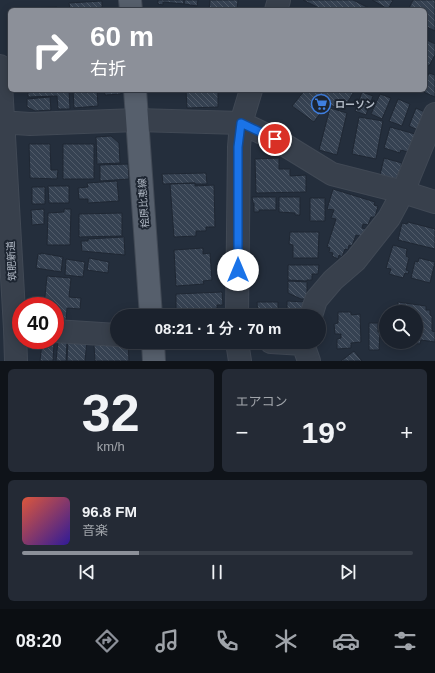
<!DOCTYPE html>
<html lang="ja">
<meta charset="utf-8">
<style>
:root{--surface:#1b222d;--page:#242a35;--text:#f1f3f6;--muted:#a0a4aa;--line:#393f49;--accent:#8c9099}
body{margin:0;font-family:Helvetica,"Noto Sans JP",sans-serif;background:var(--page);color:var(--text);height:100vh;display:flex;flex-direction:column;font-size:15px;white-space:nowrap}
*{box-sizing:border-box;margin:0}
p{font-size:13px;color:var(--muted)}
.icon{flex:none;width:22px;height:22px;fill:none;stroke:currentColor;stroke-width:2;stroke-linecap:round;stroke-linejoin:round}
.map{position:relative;height:361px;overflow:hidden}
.sheet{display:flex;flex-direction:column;gap:8px;padding:8px;background:#0f1319;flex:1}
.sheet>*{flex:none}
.top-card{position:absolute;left:8px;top:8px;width:419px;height:84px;border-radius:6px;box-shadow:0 2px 10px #0003,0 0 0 1px var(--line);background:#8c9099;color:#fff;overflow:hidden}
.fabs{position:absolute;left:379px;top:305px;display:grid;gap:8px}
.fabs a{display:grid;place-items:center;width:44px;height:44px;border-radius:50%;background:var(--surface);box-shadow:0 2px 10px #0003,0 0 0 1px var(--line);font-size:20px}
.speed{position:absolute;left:12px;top:297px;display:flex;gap:8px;font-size:20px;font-weight:700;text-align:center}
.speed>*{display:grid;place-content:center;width:52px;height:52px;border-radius:50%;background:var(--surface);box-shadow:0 2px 10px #0003,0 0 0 1px var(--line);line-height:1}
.speed .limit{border:6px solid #d22;background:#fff;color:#111}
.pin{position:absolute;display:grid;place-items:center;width:34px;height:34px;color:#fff;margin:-17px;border:2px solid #fff;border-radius:50%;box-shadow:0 1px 4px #0007}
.me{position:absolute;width:44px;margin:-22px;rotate:0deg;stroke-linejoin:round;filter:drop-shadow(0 0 3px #0008)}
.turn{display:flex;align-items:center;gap:14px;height:84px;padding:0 16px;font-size:18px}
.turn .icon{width:52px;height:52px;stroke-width:2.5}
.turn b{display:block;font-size:28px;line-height:34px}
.big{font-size:30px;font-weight:600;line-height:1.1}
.sheet .card{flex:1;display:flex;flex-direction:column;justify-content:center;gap:6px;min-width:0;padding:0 14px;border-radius:6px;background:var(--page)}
.sheet .dial{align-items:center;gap:0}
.dial b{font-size:52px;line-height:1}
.song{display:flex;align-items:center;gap:12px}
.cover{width:48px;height:48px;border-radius:6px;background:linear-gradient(135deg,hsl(10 70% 55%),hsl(250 70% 35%))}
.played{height:4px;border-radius:2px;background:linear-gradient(90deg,var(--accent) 30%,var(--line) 30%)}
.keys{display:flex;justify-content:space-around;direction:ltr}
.heat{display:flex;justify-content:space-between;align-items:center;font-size:22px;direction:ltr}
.sheet .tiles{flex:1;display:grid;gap:8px;grid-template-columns:1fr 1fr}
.card:last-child{grid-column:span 2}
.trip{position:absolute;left:110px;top:309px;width:216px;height:40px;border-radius:20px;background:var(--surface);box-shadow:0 2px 10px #0003,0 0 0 1px var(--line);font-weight:600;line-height:40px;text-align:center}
.tab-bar{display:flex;height:64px;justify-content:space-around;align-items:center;background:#0b0e12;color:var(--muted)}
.tab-bar .icon{width:28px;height:28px}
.tab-bar .active{color:var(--accent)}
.tab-bar b{font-size:18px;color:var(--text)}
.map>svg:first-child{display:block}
</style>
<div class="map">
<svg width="435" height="361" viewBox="0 0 435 361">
<defs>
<pattern id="building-back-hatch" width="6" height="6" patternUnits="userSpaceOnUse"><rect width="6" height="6" fill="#364252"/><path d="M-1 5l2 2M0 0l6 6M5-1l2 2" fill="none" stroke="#515b69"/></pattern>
</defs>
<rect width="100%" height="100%" fill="#242e3c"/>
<!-- building -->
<path fill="url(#building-back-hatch)" stroke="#1f2733" d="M158 0H184V4L163 2V5L158 4Z
M184 0H198L197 6 184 4Z
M210 0H238L237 10H209Z
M303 0H353L373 10H323Z
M372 0H393L388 9Z
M413 0H435V31L425 26V10H408Z
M102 1V10H70L69 3Z
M57 7V10H25V8Z
M425 39 435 44V55L429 66 427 65 426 68Z
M429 73 435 75V97L421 91 422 90H425V82Z
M28 90H69L70 109H58L57 96 28 97Z
M73 90H97L98 106 74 108Z
M105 90H121V94L105 95Z
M186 90H218V107L187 108Z
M305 90H355L344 108 326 105 314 122 292 106Z
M362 92 373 96 366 115 355 111Z
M380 94 391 98 382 119 371 114Z
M50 97 51 110 35 111 27 107V99Z
M398 99 410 104 402 126 389 121Z
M330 108 347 113 337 155 319 150Z
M416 108 427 113 420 131 409 126Z
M359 117 383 121 376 159 352 154Z
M390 127 415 134 411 153 401 150 400 153 384 148Z
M111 136 119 143 120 163 97 164 96 137Z
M29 144H50L51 170H58L57 179 30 178Z
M63 144H94V179H63Z
M279 158V169H290V176L306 175V192L256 193 255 159Z
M384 158 402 163 398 179 380 175Z
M128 164 129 179 100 181V165Z
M206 173 207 184H195V183L163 184 162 174Z
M117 181 119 201 88 203V199H79L78 188 88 187 87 183Z
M195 183V186L214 185 215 227H206V231H196V236L174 237 170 184Z
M48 186H69V203H49Z
M32 187H45V204H32Z
M333 189 375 202 374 205 378 206 375 217H371L368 225 363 224 362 228 370 230 367 238 356 235 352 246 349 245 348 250 345 249 342 257 339 255 338 259 332 256 333 253 329 252 330 248 327 247 336 219 331 218 334 210 327 209Z
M252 197H276V210H259V212H254V203H253Z
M279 197H300V215H295V213L279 212Z
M310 198H325V221H310Z
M44 209V224L32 225 31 210Z
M64 209H71L70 245H47L48 213 64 212Z
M122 213V236L79 237V214Z
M408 222 435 229V249L398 240 402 223 407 224Z
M290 232H319L318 258H293V245L289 244Z
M124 237 125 255 82 251 81 241H88V239Z
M393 245 407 249 406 256 409 258 406 270 409 271 408 274 405 273 403 278 389 274 391 269 386 268Z
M203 248V254L210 253 212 280 203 281 204 284 176 286 174 250Z
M41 253 63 257 61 272 36 268 38 254H41Z
M89 258 109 262 108 273 87 270Z
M419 258 435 262 430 283 411 278 415 261 418 262Z
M66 259 85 262 83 277 65 275Z
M288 265H319L318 274H312V280H307V281L288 280Z
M47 276 71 278 69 297 81 298 80 309 67 308 66 321 55 319V306H44Z
M288 281 307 282V299H301L288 293Z
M222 292 223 305H217V311L176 312V294Z
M287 301 305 302 304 312H287Z
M257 302H278V316H258Z
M398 302 426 306V310H430V315L432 316V331L435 332V342L421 340 420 344 397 342H416V312H397Z
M338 312H351V315L360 314 361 342 351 343V348L337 349V339L341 338V334H335L334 324 338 323Z
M369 323H378V332H380L379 350H369Z
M68 340 87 341 85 361H67Z
M58 341H67L66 361H56Z
M42 343H54L53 361H40Z
M128 343 129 361H95L94 345Z
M354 351 362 361H341Z"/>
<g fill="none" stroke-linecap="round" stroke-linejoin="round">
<defs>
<path id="minor" d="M276 10 279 0
M0 66 15 329 16 361
M0 122 30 124 137 120 241 123 275 139 332 174 403 192 435 202
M237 316 239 147 241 123 251 90
M311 316 316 300 333 280 355 261 389 218 403 192 435 114
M55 331 117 335
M237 342 240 361
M271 342 303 344
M304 342 303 344 309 361"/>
<path id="major" d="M130 0 131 10
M135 90 151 316
M153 342 154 361"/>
</defs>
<!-- minor casing -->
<use href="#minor" stroke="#414955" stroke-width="24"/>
<!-- major casing -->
<use href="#major" stroke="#414955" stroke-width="24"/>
<!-- minor -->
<use href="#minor" stroke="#38404c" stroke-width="22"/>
<!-- major -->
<use href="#major" stroke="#565f6c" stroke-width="22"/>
</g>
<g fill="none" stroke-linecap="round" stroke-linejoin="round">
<defs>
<path id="route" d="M238 270V147L241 123 275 139"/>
</defs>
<!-- route casing -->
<use href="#route" stroke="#114b97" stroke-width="10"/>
<!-- route -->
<use href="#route" stroke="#1a73e8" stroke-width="7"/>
</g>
<!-- icons -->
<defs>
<symbol id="supermarket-ring" viewBox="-11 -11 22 22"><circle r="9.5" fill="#1d2531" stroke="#3f7fe0" stroke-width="1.5"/><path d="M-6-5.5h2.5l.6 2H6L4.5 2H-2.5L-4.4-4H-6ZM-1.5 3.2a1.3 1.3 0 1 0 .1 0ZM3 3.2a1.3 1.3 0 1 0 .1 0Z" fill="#3f7fe0"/></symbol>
</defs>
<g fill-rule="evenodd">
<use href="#supermarket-ring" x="310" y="93" width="22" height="22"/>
</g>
<g text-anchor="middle" stroke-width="4" stroke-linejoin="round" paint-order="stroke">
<!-- poi labels -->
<g font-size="10" font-weight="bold" fill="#b3bbc7" stroke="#1d2531" text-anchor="start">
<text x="335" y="108">ローソン</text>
</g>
<!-- street labels -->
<g font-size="10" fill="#b3bbc7" stroke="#1d2531">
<text transform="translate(143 203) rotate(-94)" y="4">桧原比恵線</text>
<text transform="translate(11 261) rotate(-93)" y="4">筑肥新道</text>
</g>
</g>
</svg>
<div class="fabs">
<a><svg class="icon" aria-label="search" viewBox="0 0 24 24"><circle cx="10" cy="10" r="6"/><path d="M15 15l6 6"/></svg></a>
</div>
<div class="speed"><div class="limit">40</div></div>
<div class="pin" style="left:275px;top:139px;background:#d93025"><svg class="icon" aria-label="arrive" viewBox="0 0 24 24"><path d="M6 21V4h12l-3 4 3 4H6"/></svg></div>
<svg class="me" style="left:238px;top:270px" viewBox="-20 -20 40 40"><circle r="19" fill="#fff"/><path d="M0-13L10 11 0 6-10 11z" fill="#1a73e8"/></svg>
<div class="trip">08:21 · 1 分 · 70 m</div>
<div class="top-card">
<div class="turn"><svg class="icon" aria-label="right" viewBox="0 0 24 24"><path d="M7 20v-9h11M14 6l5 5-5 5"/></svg><div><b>60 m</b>右折</div></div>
</div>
</div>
<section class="sheet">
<div class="tiles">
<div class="card dial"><b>32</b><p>km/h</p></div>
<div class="card"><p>エアコン</p>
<div class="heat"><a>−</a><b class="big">19°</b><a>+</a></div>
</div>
<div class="card">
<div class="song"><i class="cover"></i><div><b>96.8 FM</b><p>音楽</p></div></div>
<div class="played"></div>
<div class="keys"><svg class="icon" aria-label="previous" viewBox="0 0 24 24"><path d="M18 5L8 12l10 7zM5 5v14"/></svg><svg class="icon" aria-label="pause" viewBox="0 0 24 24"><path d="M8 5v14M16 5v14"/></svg><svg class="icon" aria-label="next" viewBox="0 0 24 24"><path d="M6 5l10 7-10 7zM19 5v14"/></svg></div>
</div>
</div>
</section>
<nav class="tab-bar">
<b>08:20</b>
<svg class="icon active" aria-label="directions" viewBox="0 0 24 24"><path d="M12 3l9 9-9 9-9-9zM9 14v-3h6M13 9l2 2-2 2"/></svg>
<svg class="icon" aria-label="music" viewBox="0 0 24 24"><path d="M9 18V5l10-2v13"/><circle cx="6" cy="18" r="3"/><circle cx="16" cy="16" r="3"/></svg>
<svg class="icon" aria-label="phone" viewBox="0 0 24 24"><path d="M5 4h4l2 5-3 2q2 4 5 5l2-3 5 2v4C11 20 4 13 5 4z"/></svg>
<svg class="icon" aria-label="climate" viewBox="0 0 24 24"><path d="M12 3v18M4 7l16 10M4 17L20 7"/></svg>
<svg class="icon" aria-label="car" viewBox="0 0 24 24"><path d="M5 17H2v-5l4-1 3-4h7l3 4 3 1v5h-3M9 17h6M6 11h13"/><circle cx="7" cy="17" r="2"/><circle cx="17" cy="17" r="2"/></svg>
<svg class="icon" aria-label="filters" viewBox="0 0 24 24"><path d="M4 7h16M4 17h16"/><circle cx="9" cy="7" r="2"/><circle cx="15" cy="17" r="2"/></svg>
</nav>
